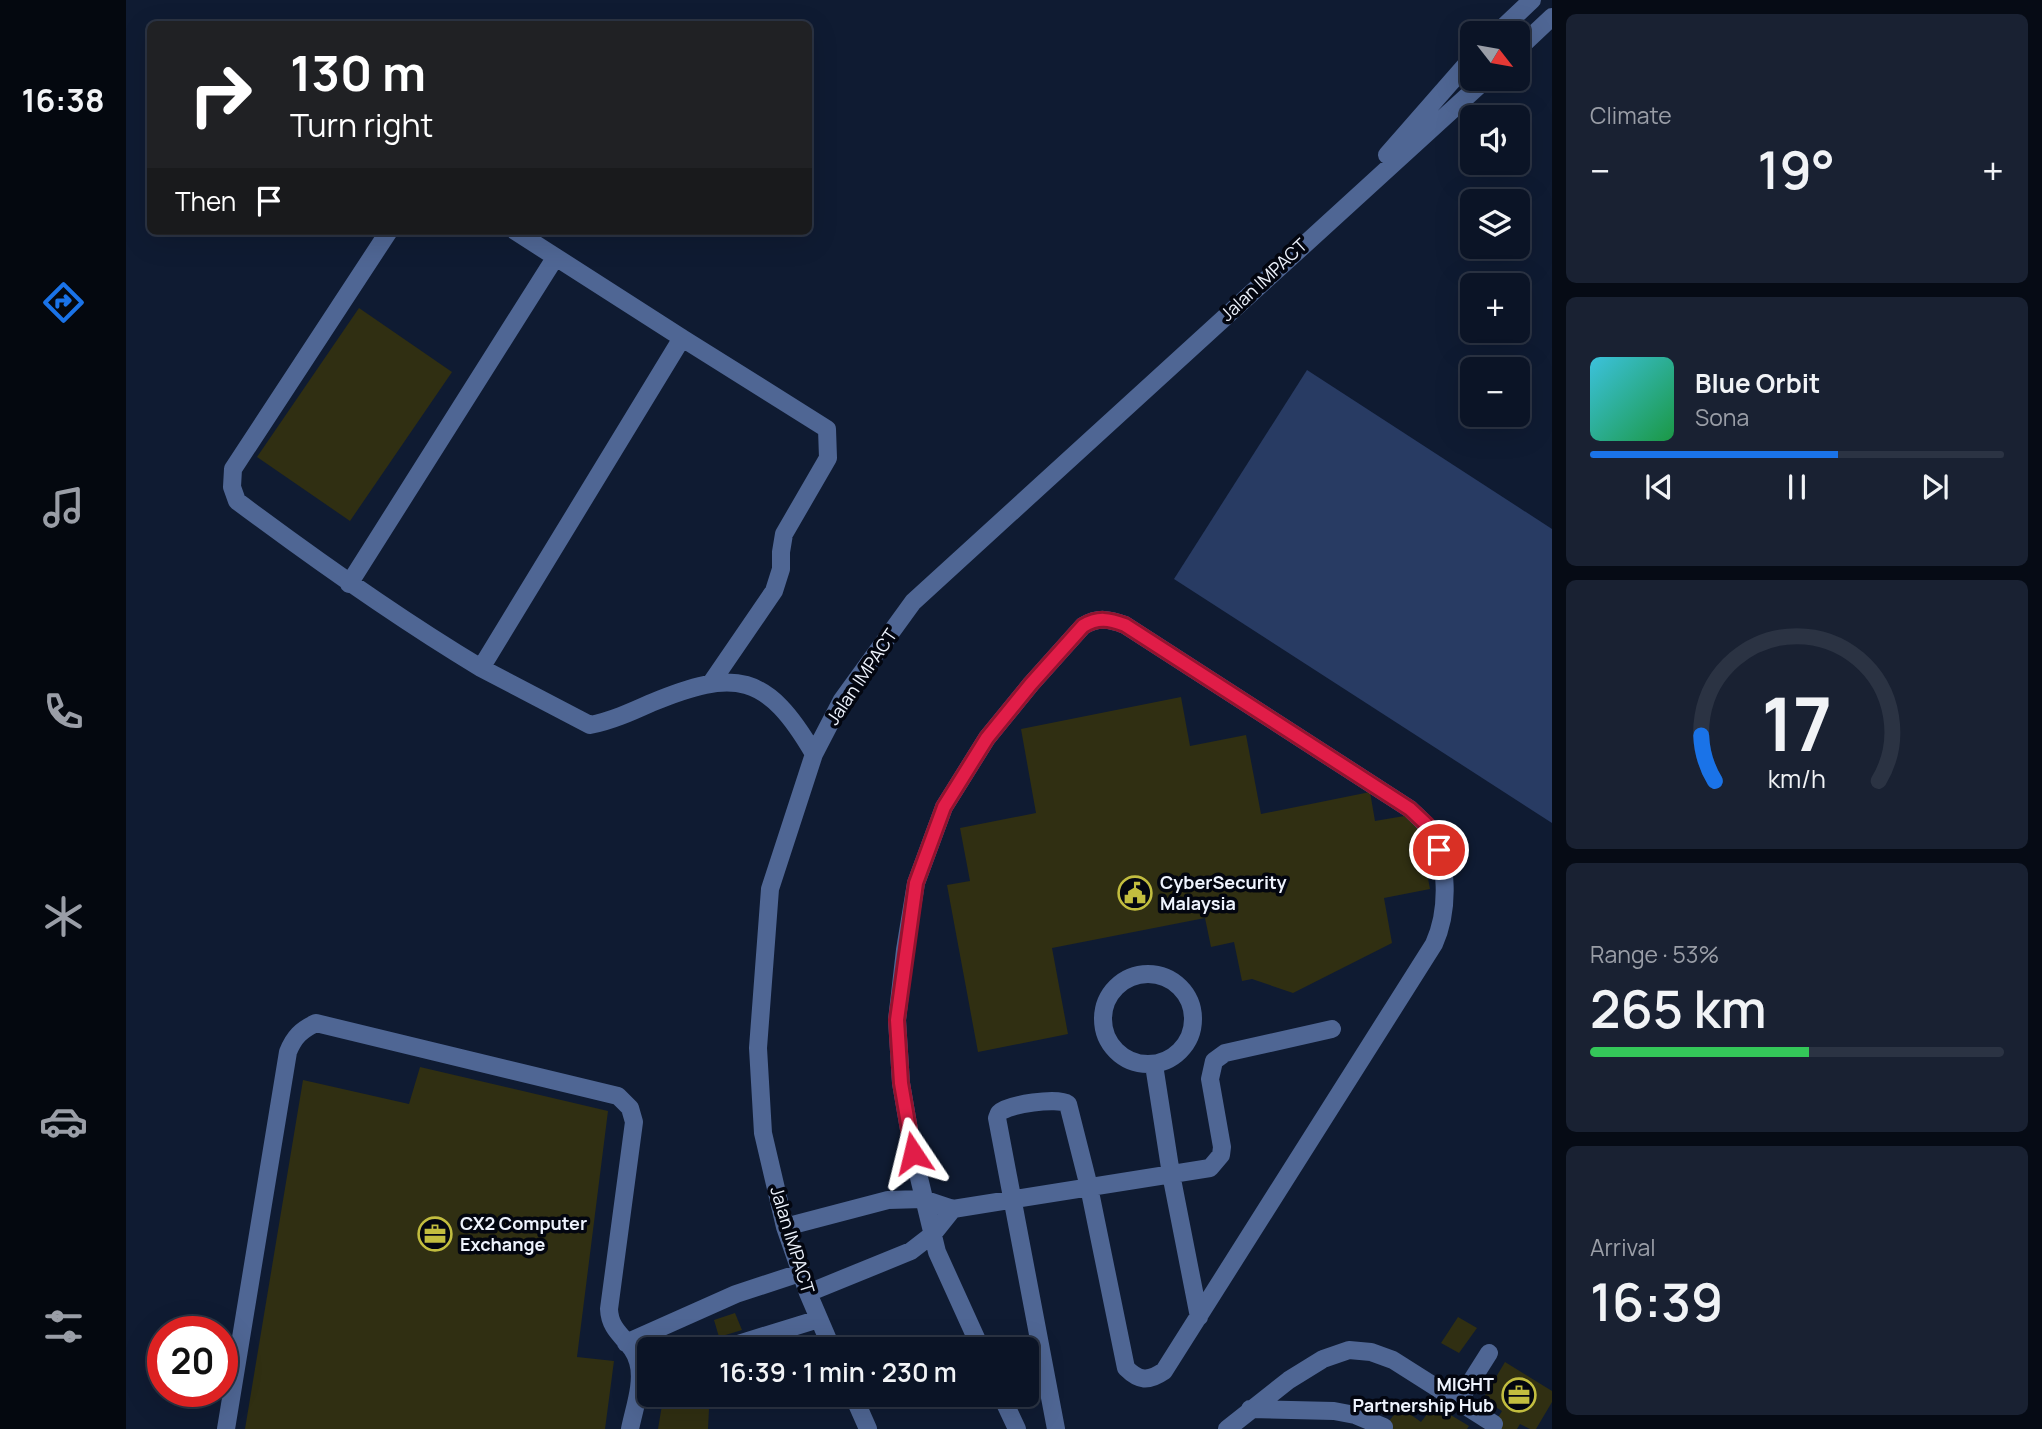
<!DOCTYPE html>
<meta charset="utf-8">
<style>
:root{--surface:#0b1426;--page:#192132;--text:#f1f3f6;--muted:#9a9ea7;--line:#2b3343;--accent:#1a73e8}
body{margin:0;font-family:Manrope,sans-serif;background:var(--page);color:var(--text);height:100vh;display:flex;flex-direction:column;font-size:26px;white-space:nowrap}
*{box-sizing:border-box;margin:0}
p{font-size:23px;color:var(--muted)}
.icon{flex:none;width:38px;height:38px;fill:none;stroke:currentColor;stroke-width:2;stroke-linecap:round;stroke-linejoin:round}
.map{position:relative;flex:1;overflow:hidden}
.details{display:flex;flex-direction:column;gap:14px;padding:14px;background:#060b15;width:490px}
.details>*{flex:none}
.hud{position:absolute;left:21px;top:21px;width:665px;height:214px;border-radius:10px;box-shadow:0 7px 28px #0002,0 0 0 2px var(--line);background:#202124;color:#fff;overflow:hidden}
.needle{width:46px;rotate:121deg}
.tools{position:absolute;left:1334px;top:21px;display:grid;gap:14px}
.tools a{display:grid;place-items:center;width:70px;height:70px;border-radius:10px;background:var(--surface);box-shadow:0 7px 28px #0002,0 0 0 2px var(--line);font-size:35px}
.speed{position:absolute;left:21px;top:1316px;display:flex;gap:14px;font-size:35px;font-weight:700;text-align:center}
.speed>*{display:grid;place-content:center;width:91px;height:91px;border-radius:50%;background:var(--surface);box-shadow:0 7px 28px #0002,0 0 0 2px var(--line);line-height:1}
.speed .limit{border:10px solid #d22;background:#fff;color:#111}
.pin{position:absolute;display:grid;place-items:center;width:60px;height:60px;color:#fff;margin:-30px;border:4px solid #fff;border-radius:50%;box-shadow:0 2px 7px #0007}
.me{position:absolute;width:77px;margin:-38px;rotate:350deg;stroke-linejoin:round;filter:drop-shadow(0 0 5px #0008)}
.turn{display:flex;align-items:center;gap:24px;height:147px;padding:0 28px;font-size:32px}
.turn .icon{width:91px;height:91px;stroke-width:2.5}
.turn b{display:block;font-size:49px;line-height:60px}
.then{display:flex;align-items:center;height:66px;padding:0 28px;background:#0003;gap:14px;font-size:26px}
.big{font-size:52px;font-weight:600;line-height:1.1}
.details .tile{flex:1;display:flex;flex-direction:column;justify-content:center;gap:10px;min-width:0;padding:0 24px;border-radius:10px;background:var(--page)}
.details .dial{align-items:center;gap:0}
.dial svg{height:182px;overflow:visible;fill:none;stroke:var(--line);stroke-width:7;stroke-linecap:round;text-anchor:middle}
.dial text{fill:var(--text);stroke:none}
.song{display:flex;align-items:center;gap:21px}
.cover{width:84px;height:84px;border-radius:10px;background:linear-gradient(135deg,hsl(190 70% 55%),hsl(140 70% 35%))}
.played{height:7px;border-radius:4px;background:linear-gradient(90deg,var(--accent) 60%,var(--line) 60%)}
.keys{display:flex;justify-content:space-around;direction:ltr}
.heat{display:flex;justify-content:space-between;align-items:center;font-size:38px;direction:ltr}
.charge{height:10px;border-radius:5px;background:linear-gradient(90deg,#34c759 53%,var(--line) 0)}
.trip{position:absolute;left:511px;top:1337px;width:402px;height:70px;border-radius:10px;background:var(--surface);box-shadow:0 7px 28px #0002,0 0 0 2px var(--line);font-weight:600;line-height:70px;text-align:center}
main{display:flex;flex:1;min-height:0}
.tabs{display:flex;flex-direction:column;width:126px;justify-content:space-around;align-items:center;background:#04080f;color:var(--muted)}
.tabs .icon{width:49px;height:49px}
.tabs .selected{color:var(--accent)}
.tabs b{font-size:32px;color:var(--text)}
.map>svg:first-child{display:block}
</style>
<main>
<nav class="tabs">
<b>16:38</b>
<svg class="icon selected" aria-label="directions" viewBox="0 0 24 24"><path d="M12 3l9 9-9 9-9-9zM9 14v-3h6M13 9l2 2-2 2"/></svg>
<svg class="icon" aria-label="music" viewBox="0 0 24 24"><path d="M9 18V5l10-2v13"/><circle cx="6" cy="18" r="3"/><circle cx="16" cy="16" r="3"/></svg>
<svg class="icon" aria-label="phone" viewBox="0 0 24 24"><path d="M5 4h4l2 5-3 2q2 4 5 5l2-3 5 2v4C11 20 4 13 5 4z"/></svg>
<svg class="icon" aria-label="climate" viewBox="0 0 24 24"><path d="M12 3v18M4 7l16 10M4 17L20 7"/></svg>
<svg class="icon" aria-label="car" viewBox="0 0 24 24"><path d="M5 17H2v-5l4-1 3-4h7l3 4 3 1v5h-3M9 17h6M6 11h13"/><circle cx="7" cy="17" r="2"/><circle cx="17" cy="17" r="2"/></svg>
<svg class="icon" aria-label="filters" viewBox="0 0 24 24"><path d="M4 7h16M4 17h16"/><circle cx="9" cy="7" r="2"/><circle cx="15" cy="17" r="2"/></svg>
</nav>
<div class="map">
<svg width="1426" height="1429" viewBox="0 0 1426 1429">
<rect width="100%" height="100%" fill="#0f1b32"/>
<!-- green -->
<path fill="#283b63" d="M1181 370 1426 529V823L1048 579Z"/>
<!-- building -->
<path fill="#302f12" d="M233 308 326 372 224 521 131 457Z
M1055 697 1064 746 1120 735 1135 814 1244 792 1249 821 1290 814 1304 889 1258 898 1266 943 1167 993 1126 979 1116 981 1108 942 1085 947 1079 918 926 948 942 1034 852 1052 821 885 844 881 834 828 910 813 895 729Z
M294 1067 482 1111 451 1357 488 1361 479 1429H119L177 1080 283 1104Z
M609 1313 616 1330 593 1337 588 1320Z
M1332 1317 1351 1328 1333 1353 1315 1343Z
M1379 1362 1426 1391V1402L1410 1429H1404L1394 1424 1391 1429H1365L1376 1411 1357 1399Z
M537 1399 583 1409 582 1429H532Z
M1308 1405 1343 1426 1341 1429H1257L1274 1407 1295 1422Z"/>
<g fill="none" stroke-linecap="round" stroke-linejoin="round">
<!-- minor -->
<path stroke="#4f6694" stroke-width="18" d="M1371 33 1406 0
M1391 50 1426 17
M1261 155 1346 58
M263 231 107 469 106 487 111 501C190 560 270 617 355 668
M389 231 556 338
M223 584 429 258
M585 683 648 591 655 569V552L658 534 702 458 701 429 556 338 355 668 464 725C485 721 505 712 525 703 609 668 641 673 688 754
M977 1019a45 45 0 1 1 90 0a45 45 0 1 1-90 0Z
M1028 1065 1045 1174 1073 1317
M659 1227 762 1200 797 1199 827 1209 1084 1168 1095 1155 1096 1147 1084 1079 1088 1061 1099 1053 1206 1029
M682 1293 785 1251 807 1234 827 1209
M500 1343 610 1294 674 1273
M596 1349 693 1319
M706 1349 682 1293 659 1227 637 1133 632 1048 644 889 688 754 716 700 787 602 1360 79
M855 1349 811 1252 787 1153 775 1083 771 1020 779 950 790 883 818 807 861 738 905 684 957 626C972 617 983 619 999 625L1284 809C1290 815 1298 821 1303 829 1323 860 1323 911 1308 944L1038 1371C1022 1382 1013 1381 1000 1368L963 1187 942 1104C932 1097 882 1104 873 1113L871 1118 930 1429
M727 1395 742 1429
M875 1395 891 1429
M1332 1402 1363 1353
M1124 1409 1208 1411 1229 1415 1258 1427
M100 1429 162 1052C168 1037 175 1030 190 1023L492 1096 504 1108 508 1122 483 1309C484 1335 506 1339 512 1362 518 1382 508 1409 504 1429
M1101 1429 1163 1380 1197 1359 1223 1350 1245 1352 1267 1360 1368 1424"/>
</g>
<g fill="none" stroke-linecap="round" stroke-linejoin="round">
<defs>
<path id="route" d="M787 1153 775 1083 771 1020 790 883 818 807 861 738 905 684 957 626C972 617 983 619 999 625L1284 809 1301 825 1313 850"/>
</defs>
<!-- route casing -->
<use href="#route" stroke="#92132f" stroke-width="18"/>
<!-- route -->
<use href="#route" stroke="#e11d48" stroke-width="12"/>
</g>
<!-- icons -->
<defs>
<symbol id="civic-ring" viewBox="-11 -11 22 22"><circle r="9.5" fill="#030610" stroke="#c2bd3f" stroke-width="1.5"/><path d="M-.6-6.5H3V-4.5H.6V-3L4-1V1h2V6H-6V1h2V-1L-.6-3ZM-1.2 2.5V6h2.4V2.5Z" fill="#c2bd3f"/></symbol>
<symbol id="office-ring" viewBox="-11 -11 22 22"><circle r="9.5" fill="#030610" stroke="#c2bd3f" stroke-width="1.5"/><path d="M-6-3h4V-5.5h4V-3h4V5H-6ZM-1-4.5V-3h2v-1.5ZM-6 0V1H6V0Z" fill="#c2bd3f"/></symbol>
</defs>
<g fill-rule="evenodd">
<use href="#civic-ring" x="990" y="874" width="38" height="38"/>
<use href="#office-ring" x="290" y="1215" width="38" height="38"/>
<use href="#office-ring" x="1374" y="1376" width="38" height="38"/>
</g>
<g text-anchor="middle" stroke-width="7" stroke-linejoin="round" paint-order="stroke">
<!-- street labels -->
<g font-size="18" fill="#eef3fd" stroke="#030610">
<text transform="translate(1138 280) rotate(-43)" y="6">Jalan IMPACT</text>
<text transform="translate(736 677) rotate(-56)" y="6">Jalan IMPACT</text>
<text transform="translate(666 1240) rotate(73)" y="6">Jalan IMPACT</text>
</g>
<!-- poi labels -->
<g font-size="18" font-weight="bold" fill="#eef3fd" stroke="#030610" text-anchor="start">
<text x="1034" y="889">CyberSecurity<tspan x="1034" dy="21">Malaysia</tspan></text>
<text x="334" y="1230">CX2 Computer<tspan x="334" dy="21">Exchange</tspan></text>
<text x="1368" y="1391" text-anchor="end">MIGHT<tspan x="1368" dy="21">Partnership Hub</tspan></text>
</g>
</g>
</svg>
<div class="tools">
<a><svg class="needle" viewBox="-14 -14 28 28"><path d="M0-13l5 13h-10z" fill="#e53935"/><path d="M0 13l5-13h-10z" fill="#9a9ea7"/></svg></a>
<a><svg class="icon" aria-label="sound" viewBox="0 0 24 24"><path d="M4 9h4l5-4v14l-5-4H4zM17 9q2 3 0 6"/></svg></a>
<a><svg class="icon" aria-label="layers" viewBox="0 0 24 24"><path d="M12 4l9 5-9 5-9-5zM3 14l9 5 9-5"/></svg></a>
<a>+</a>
<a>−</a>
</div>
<div class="speed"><div class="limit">20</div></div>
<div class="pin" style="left:1313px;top:850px;background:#d93025"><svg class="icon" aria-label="arrive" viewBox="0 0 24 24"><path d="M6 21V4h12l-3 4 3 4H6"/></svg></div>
<svg class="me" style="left:787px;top:1153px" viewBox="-20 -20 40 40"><path d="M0-17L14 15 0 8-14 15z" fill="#e11d48" stroke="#fff" stroke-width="4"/></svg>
<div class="trip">16:39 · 1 min · 230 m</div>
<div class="hud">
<div class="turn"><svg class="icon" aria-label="right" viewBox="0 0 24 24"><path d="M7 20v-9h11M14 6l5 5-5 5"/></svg><div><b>130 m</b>Turn right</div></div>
<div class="then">Then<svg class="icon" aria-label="arrive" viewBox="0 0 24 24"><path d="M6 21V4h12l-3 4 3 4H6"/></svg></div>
</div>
</div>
<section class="details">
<div class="tile"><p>Climate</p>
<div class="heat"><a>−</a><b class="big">19°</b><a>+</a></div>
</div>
<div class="tile">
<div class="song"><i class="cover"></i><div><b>Blue Orbit</b><p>Sona</p></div></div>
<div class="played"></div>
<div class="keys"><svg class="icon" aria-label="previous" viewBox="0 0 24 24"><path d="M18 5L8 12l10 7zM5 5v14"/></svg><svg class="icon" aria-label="pause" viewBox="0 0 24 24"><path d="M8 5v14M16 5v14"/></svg><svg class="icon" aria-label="next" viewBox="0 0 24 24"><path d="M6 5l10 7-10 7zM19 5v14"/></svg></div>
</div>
<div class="tile dial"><svg viewBox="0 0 100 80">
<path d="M14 69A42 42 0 1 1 86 69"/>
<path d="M14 69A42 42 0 0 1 8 49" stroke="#1a73e8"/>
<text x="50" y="56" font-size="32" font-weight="700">17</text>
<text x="50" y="72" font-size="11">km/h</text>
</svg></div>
<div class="tile"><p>Range · 53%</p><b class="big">265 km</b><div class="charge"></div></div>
<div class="tile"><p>Arrival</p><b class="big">16:39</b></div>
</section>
</main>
